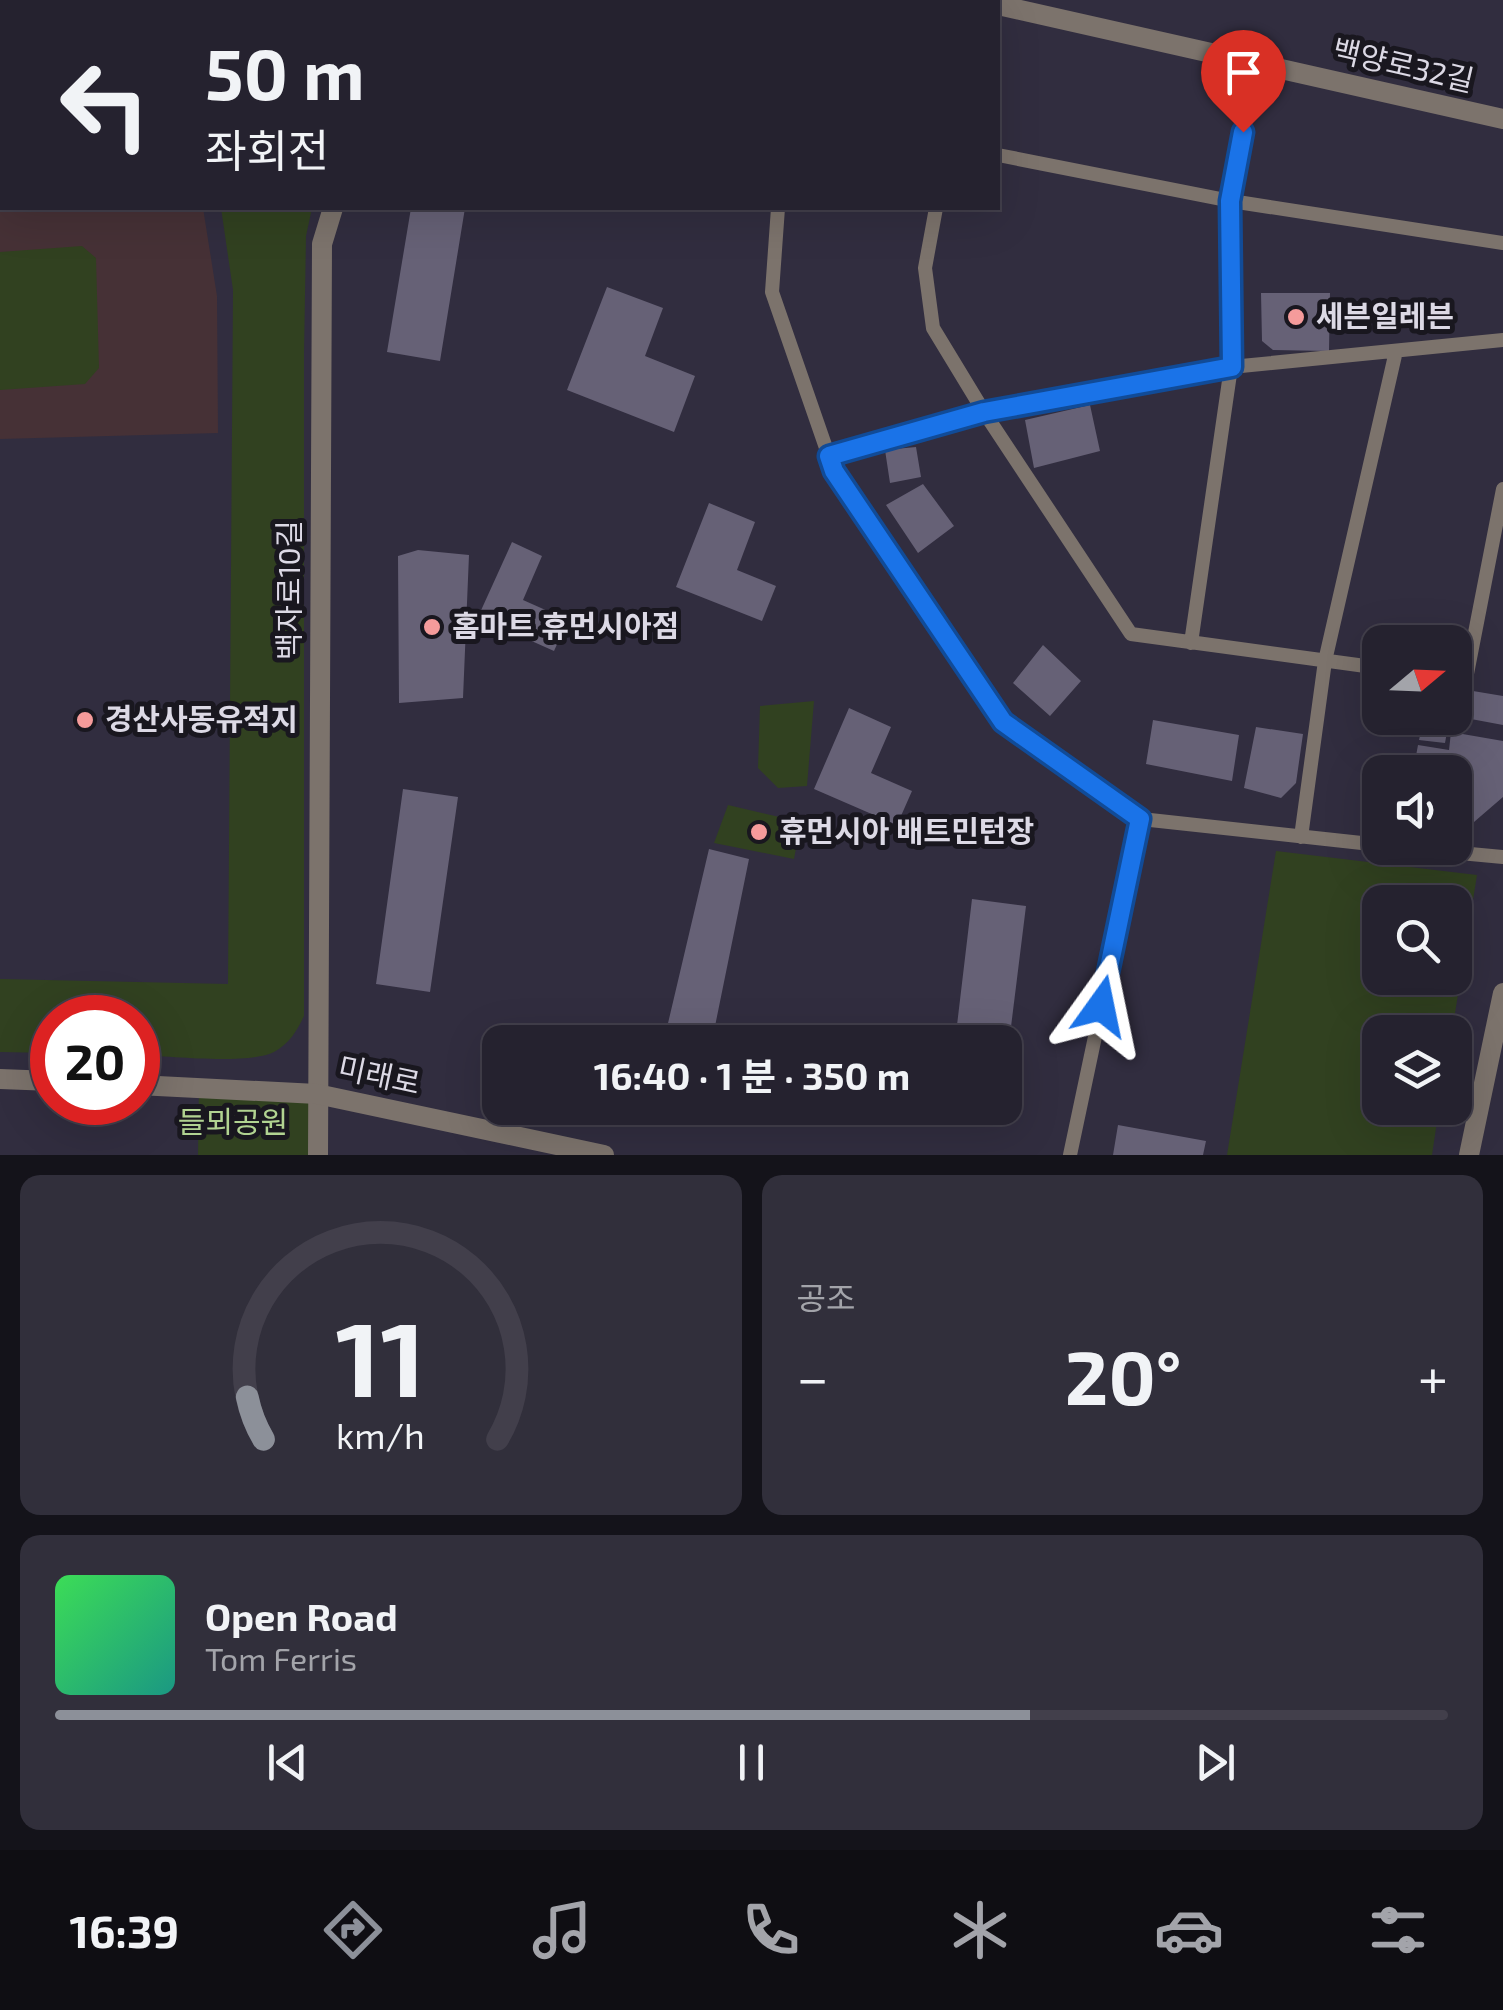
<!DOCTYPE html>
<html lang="ko">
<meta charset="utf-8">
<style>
:root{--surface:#25222f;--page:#312f3b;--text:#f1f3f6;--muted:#a3a4aa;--line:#423f4b;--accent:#8c9099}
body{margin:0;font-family:"Exo 2","Noto Sans KR",sans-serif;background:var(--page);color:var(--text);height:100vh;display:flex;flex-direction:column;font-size:38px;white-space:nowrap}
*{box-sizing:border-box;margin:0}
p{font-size:32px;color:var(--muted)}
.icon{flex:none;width:55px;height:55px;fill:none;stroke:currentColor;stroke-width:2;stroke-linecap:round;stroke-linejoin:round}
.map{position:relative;height:1155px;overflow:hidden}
.drawer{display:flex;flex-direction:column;gap:20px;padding:20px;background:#14131a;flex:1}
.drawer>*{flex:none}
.hud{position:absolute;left:0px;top:0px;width:1000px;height:210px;box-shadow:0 10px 40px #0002,0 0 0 2px var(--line);background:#25222f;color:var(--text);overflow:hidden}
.needle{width:65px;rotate:71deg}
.buttons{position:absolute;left:1362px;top:625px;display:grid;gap:20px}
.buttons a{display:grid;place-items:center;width:110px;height:110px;border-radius:20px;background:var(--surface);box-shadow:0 10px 40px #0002,0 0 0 2px var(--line);font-size:50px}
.speed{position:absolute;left:30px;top:995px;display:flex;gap:20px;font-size:50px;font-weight:700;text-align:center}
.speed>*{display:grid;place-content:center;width:130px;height:130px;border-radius:50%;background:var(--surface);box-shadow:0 10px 40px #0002,0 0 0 2px var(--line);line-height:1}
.speed .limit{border:15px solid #d22;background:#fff;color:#111}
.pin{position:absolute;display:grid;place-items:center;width:85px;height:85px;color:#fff;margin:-102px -42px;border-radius:50% 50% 50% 0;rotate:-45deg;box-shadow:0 0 10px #0007}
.pin .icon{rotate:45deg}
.me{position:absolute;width:110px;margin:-55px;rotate:12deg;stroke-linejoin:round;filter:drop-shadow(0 0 8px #0008)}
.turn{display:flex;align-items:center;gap:35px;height:210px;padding:0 40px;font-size:45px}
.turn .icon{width:130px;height:130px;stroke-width:2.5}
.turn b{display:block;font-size:70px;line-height:85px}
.big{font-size:75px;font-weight:700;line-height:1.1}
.drawer .widget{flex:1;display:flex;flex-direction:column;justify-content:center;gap:15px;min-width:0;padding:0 35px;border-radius:20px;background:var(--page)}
.drawer .dial{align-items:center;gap:0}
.dial svg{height:260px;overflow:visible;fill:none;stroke:var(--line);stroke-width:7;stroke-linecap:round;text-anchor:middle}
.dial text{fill:var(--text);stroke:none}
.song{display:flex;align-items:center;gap:30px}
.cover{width:120px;height:120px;border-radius:15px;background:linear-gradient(135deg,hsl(130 70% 55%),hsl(170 70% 35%))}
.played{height:10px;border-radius:5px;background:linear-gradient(90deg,var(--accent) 70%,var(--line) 70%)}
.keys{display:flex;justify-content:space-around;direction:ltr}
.heat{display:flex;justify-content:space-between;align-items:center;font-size:55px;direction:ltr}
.drawer .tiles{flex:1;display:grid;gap:20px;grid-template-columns:1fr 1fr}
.widget:last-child{grid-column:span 2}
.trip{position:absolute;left:482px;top:1025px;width:540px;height:100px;border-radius:20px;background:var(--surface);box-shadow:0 10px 40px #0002,0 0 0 2px var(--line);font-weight:700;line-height:100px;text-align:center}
.tabs{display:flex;height:160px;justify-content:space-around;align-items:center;background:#0f0e13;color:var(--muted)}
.tabs .icon{width:70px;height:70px}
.tabs .on{color:var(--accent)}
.tabs b{font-size:45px;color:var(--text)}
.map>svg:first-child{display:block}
</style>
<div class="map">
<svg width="1503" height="1155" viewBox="0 0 1503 1155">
<rect width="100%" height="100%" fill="#312d3f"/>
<!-- education -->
<path fill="#463136" d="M0 0 110 2H2V208H203L217 296 218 433 0 439Z"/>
<!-- green -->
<path fill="#314120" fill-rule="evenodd" d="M221 208H312L306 236 304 354V1016C297 1031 289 1044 274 1052 248 1065 169 1056 138 1055V1018H52V1053L0 1052V979L228 984 233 290Z
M82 246 96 258 99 368 85 384 0 390V252Z
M814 701 807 786 778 788 758 768 760 706Z
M728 805 801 822 794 859 714 843Z
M1276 851 1477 875 1452 1032H1380V1108H1439L1432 1155H1227ZM1455 902V978H1380V902Z
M199 1088 317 1094V1155H198Z"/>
<!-- building -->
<path fill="#666176" d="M411 208H465L440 361 387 352Z
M607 287 663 308 645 356 695 376 674 432 567 390Z
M1261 293H1330L1329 351 1273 350 1262 341Z
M1090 405 1100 451 1034 468 1025 420Z
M916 447 921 477 890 483 885 450Z
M923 484 954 526 918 553 886 505Z
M709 503 755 522 737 570 776 586 762 621 676 587Z
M512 542 542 556 523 600 568 620 554 651 478 617Z
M418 550 469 555 463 698 399 703 398 556Z
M1043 645 1081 681 1050 716 1013 683Z
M1455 688 1503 696V725L1455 716Z
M849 708 891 727 871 773 912 791 897 825 814 789Z
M1424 718 1449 721 1445 743 1419 740Z
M1153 720 1239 735 1232 781 1146 764Z
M1256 727 1303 734 1296 783 1281 798 1244 788Z
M1451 732 1503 741V797L1474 822 1455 820V772H1413L1418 745 1449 750Z
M403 789 458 797 430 992 376 984Z
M709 849 749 859 712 1041 665 1036Z
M972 899 1026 906 1007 1059 1005 1042H955Z
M1118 1125 1206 1141 1203 1155H1113Z"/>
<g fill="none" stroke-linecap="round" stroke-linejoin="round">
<!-- service -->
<path stroke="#7c736c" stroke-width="14" d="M808 2V0
M998 155 1231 201 1503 243
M778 208 772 292 834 471 1003 723 1141 819 1380 845
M936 208 925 268 933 328 984 412 1131 634 1380 668
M829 456 984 412 1231 367 1503 340
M1191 643 1231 367V201L1256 63
M1455 678 1466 679 1503 489
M1301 837 1325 661 1396 351
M1406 848 1503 857
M1070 1155 1141 819"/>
<!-- minor -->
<path stroke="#7c736c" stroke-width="20" d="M977 0 988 2
M395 2 396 0
M998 5 1503 119
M318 1155 322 244 333 208"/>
<!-- tertiary -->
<path stroke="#7c736c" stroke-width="20" d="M0 1079 52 1081
M138 1085 317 1094 604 1155
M1469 1155 1503 993"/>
</g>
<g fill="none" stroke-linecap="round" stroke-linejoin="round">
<defs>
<path id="route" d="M1101 1006 1140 819 1003 722 834 471 829 456 984 412 1232 367 1230 201 1243 132"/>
</defs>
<!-- route casing -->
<use href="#route" stroke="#114b97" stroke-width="25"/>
<!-- route -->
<use href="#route" stroke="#1a73e8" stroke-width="18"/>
</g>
<!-- markers -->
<g fill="#f59b9b" stroke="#19171f" stroke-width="4">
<circle cx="1296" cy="317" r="10"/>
<circle cx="432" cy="627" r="10"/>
<circle cx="85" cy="720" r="10"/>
<circle cx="759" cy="832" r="10"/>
</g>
<g text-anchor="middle" stroke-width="10" stroke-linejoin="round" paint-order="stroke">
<!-- street labels -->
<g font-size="30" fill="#dcd9e5" stroke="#19171f">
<text transform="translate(1403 66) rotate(13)" y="10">백양로32길</text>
<text transform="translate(290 590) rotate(-90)" y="10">백자로10길</text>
<text transform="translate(379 1076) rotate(12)" y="10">미래로</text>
</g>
<!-- poi labels -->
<g font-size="30" font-weight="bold" fill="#dcd9e5" stroke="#19171f" text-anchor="start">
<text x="1316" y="327">세븐일레븐</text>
<text x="452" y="637">홈마트 휴먼시아점</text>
<text x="105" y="730">경산사동유적지</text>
<text x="779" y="842">휴먼시아 배트민턴장</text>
</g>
<!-- park labels -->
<g font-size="30" fill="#b1d391" stroke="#19171f">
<text x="233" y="1133">들뫼공원</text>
</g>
</g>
</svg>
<div class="buttons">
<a><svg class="needle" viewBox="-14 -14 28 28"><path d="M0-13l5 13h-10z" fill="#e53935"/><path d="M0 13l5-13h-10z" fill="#a3a4aa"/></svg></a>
<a><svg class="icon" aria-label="sound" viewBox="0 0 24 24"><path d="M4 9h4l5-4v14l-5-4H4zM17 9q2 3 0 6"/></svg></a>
<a><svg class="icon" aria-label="search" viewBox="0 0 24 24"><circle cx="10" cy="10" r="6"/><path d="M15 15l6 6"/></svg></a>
<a><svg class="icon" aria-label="layers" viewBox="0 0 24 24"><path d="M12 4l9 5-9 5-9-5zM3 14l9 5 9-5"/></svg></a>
</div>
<div class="speed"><div class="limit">20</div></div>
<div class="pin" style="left:1243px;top:132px;background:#d93025"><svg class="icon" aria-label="arrive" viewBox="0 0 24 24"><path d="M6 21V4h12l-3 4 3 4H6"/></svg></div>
<svg class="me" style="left:1101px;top:1006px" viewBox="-20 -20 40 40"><path d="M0-17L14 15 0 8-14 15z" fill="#1a73e8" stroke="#fff" stroke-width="4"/></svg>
<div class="trip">16:40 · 1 분 · 350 m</div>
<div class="hud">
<div class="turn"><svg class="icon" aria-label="left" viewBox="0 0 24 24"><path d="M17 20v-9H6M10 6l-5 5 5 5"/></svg><div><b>50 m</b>좌회전</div></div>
</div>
</div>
<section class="drawer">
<div class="tiles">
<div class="widget dial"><svg viewBox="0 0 100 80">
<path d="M14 69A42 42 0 1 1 86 69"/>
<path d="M14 69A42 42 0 0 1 9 56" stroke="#8c9099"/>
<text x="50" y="56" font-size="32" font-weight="700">11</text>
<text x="50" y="72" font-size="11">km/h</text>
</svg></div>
<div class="widget"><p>공조</p>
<div class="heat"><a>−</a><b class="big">20°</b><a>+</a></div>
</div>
<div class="widget">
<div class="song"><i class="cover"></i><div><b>Open Road</b><p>Tom Ferris</p></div></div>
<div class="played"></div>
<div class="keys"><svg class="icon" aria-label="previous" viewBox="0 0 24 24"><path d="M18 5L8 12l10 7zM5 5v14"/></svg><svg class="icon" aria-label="pause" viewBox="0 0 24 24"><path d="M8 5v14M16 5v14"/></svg><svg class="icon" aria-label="next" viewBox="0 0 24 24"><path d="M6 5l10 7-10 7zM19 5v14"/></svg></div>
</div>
</div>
</section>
<nav class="tabs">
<b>16:39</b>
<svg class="icon on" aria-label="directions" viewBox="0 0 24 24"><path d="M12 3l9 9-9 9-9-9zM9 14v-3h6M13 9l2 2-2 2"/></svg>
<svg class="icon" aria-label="music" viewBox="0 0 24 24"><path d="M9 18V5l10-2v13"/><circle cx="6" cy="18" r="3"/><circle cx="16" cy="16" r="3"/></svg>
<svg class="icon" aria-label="phone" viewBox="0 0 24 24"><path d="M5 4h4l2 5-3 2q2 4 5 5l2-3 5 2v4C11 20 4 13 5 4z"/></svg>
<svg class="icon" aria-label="climate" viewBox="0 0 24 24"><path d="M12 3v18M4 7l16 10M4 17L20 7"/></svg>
<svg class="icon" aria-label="car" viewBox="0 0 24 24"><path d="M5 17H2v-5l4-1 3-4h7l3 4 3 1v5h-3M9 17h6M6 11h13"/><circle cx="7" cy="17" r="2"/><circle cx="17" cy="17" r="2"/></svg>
<svg class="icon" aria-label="filters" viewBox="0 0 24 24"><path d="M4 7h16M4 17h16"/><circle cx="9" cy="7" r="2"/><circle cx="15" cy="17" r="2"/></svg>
</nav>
